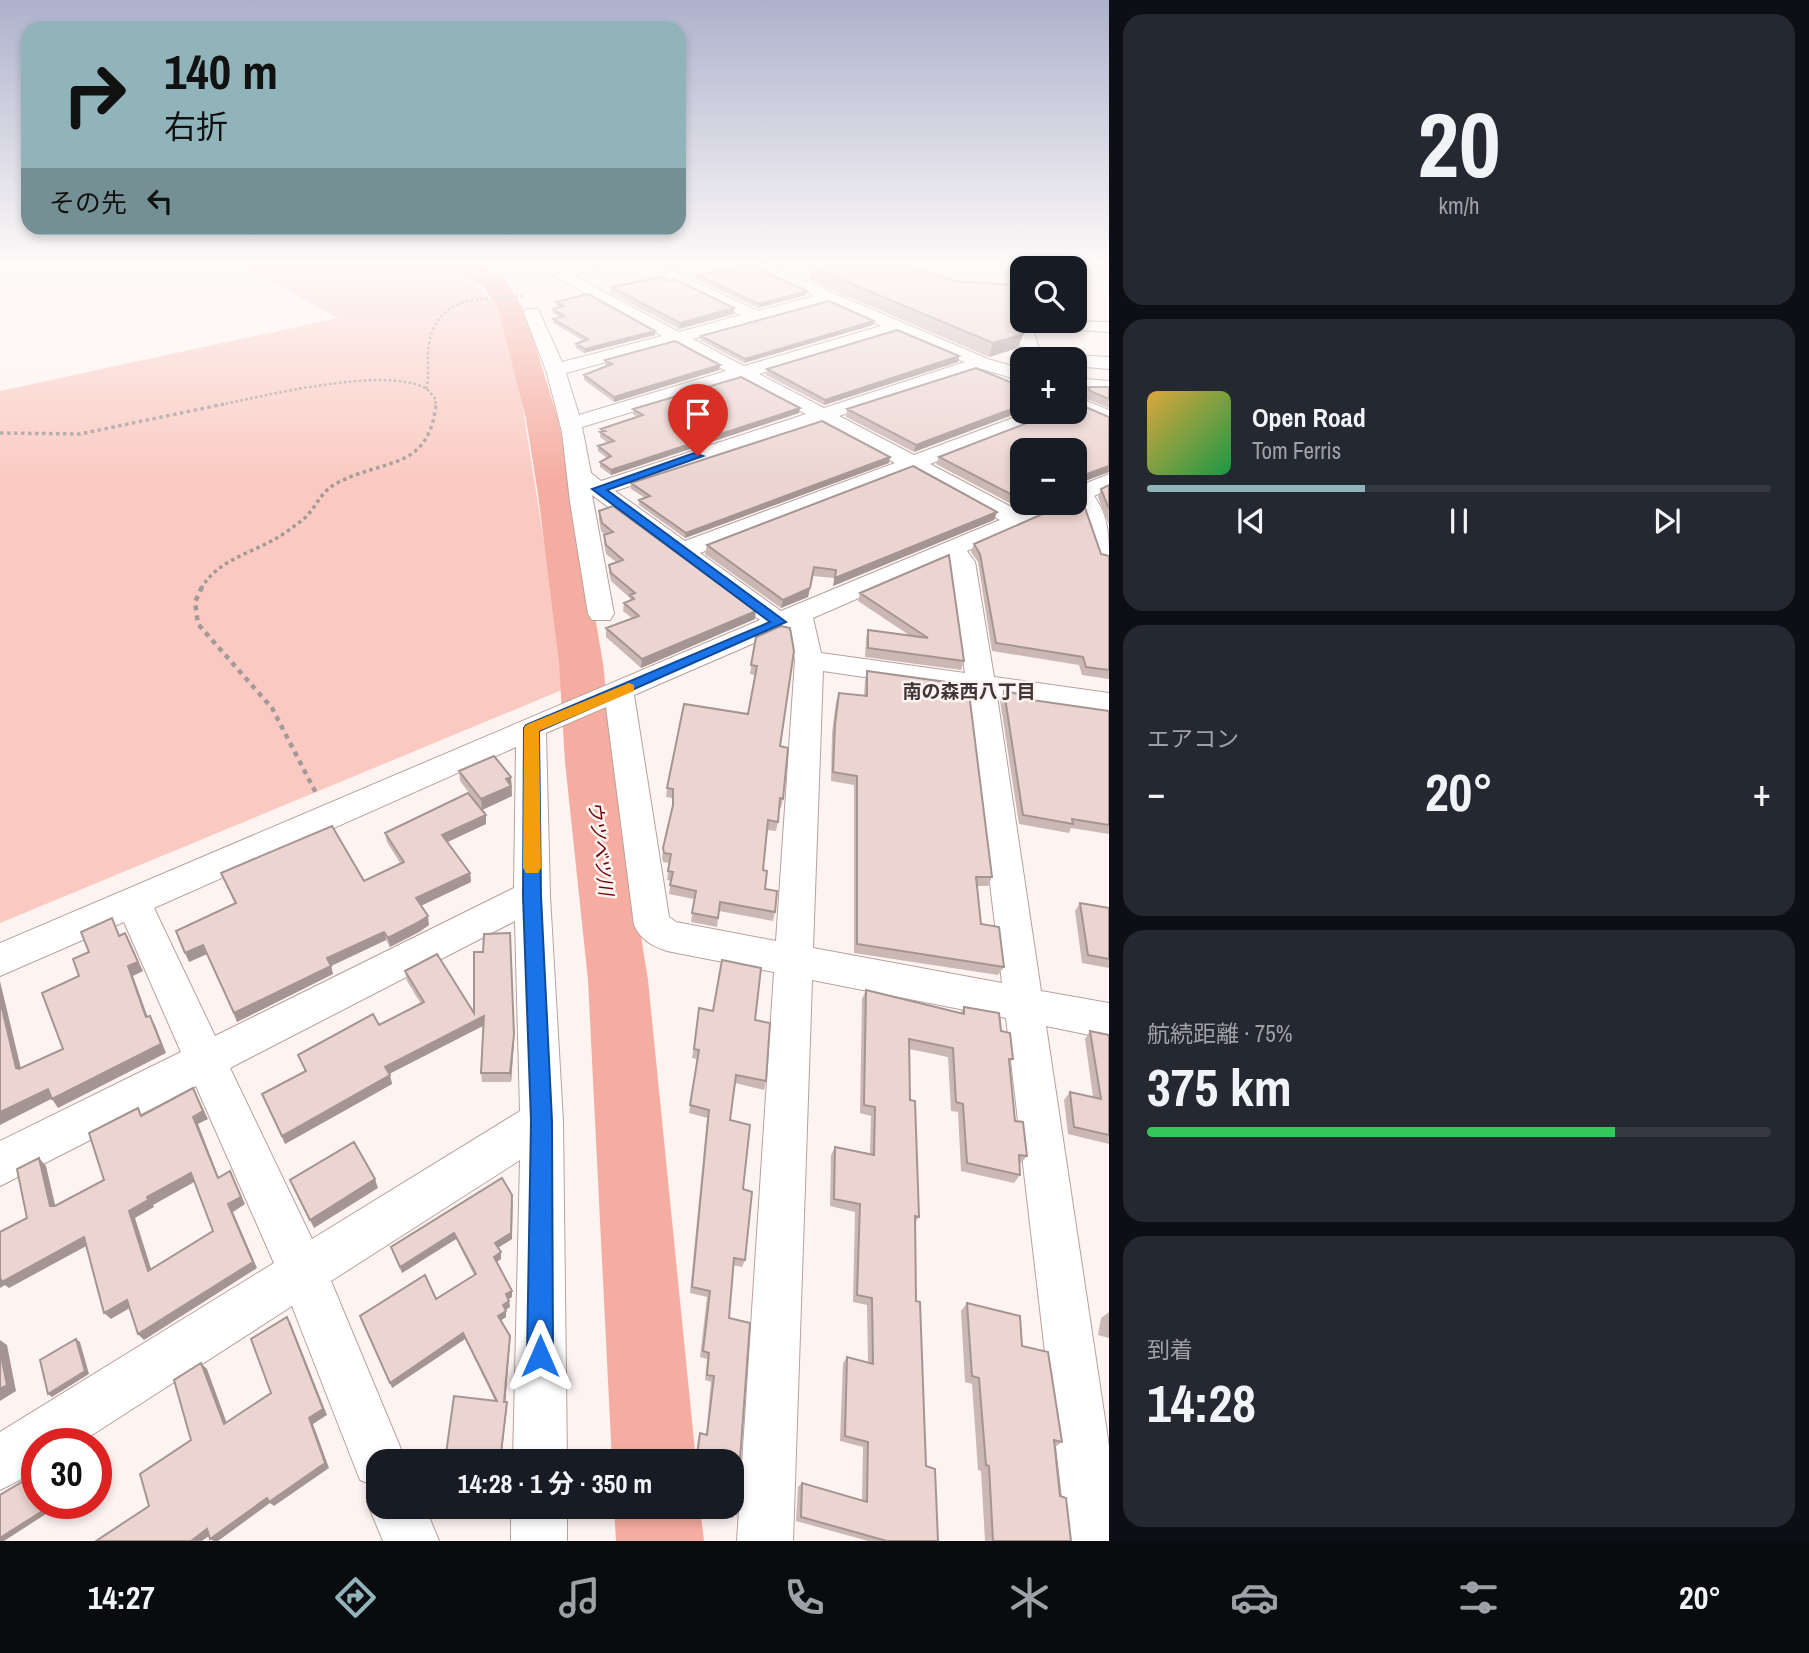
<!DOCTYPE html>
<html lang="ja">
<meta charset="utf-8">
<style>
:root{--surface:#171b24;--page:#242831;--text:#f1f3f6;--muted:#9ea1a6;--line:#363941;--accent:#91b4ba}
body{margin:0;font-family:"Archivo Narrow","Noto Sans JP",sans-serif;background:var(--page);color:var(--text);height:100vh;display:flex;flex-direction:column;font-size:26px;white-space:nowrap}
*{box-sizing:border-box;margin:0}
p{font-size:23px;color:var(--muted)}
.icon{flex:none;width:38px;height:38px;fill:none;stroke:currentColor;stroke-width:2;stroke-linecap:round;stroke-linejoin:round}
.map{position:relative;flex:1;overflow:hidden}
.sheet{display:flex;flex-direction:column;gap:14px;padding:14px;background:#0d0f14;width:700px}
.sheet>*{flex:none}
.hud{position:absolute;left:21px;top:21px;width:665px;height:214px;border-radius:21px;box-shadow:0 4px 10px #0003;background:#91b4ba;color:#111;overflow:hidden}
.tools{position:absolute;left:1010px;top:256px;display:grid;gap:14px}
.tools a{display:grid;place-items:center;width:77px;height:77px;border-radius:14px;background:var(--surface);box-shadow:0 4px 10px #0003;font-size:35px}
.speed{position:absolute;left:21px;top:1428px;display:flex;gap:14px;font-size:35px;font-weight:700;text-align:center}
.speed>*{display:grid;place-content:center;width:91px;height:91px;border-radius:50%;background:var(--surface);box-shadow:0 4px 10px #0003;line-height:1}
.speed .limit{border:10px solid #d22;background:#fff;color:#111}
.pin{position:absolute;display:grid;place-items:center;width:60px;height:60px;color:#fff;margin:-72px -30px;border-radius:50% 50% 50% 0;rotate:-45deg;box-shadow:0 0 7px #0007}
.pin .icon{rotate:45deg}
.me{position:absolute;width:77px;margin:-38px;rotate:0deg;stroke-linejoin:round;filter:drop-shadow(0 0 5px #0008)}
.turn{display:flex;align-items:center;gap:24px;height:147px;padding:0 28px;font-size:32px}
.turn .icon{width:91px;height:91px;stroke-width:2.5}
.turn b{display:block;font-size:49px;line-height:60px}
.then{display:flex;align-items:center;height:66px;padding:0 28px;background:#0003;gap:14px;font-size:26px}
.big{font-size:52px;font-weight:700;line-height:1.1}
.sheet .tile{flex:1;display:flex;flex-direction:column;justify-content:center;gap:10px;min-width:0;padding:0 24px;border-radius:21px;background:var(--page)}
.sheet .dial{align-items:center;gap:0}
.dial b{font-size:91px;line-height:1}
.song{display:flex;align-items:center;gap:21px}
.cover{width:84px;height:84px;border-radius:10px;background:linear-gradient(135deg,hsl(40 70% 55%),hsl(140 70% 35%))}
.played{height:7px;border-radius:4px;background:linear-gradient(90deg,var(--accent) 35%,var(--line) 35%)}
.keys{display:flex;justify-content:space-around;direction:ltr}
.heat{display:flex;justify-content:space-between;align-items:center;font-size:38px;direction:ltr}
.charge{height:10px;border-radius:5px;background:linear-gradient(90deg,#34c759 75%,var(--line) 0)}
.trip{position:absolute;left:366px;top:1449px;width:378px;height:70px;border-radius:21px;background:var(--surface);box-shadow:0 4px 10px #0003;font-weight:700;line-height:70px;text-align:center}
.tabs{display:flex;height:112px;justify-content:space-around;align-items:center;background:#090b0e;color:var(--muted)}
.tabs .icon{width:49px;height:49px}
.tabs .active{color:var(--accent)}
.tabs b{font-size:32px;color:var(--text)}
main{display:flex;flex:1;min-height:0}
.map>svg:first-child{display:block}
</style>
<main>
<div class="map">
<svg width="1109" height="1541" viewBox="0 0 1109 1541">
<rect width="100%" height="100%" fill="#fdf4f2"/>
<!-- green -->
<path fill="#facac2" d="M240 264H459L451 266 508 314 567 688 0 923V391L338 318Z"/>
<g fill="none" stroke-linecap="round" stroke-linejoin="round">
<!-- river -->
<path fill="#f5ada1" fill-rule="evenodd" d="M451 264H478L505 279 525 312 558 419 574 494 603 663 613 762 648 980 696 1461H612L588 980 565 762 559 663 538 494 526 419 499 312 486 289 454 269Z
M614 1507H700L704 1541H616Z"/>
<defs>
<path id="minor" d="M584 264H612L609 267 572 275 679 332 741 315 639 264H657L758 311 814 296 745 264H765L988 359 1022 369V381L982 369 839 416 914 455 1031 411H1060L1057 415 930 464 1019 511 1041 502H1074V488L1109 474V489L1094 496C1109 516 1109 538 1109 563L1100 561 1097 556 1083 511 1076 503 967 551 975 562 994 677 1109 693V713L997 696 1041 991 1109 1003V1039L1046 1026 1109 1446V1541H1067L1006 1018 812 980 793 1541H737L774 972 667 951C652 946 641 940 634 925L606 707 546 733 550 896 563 1121 567 1461H513L520 1160 331 1281 406 1461H378V1507H425L439 1541H383L369 1507 378 1487 360 1480 292 1306 78 1444H37V1471L0 1490V1432L274 1263 196 1086 0 1186V1141L181 1052 124 922 0 976V943L760 620 592 495 614 614 610 620H592L588 614 570 502 562 432 547 373 524 313 526 309H538L562 362 662 336 554 276 560 269ZM828 302 881 326 744 366 693 339ZM896 332 965 362 824 408 759 374ZM675 343 726 371 579 415 566 373ZM741 379 806 414 601 481 591 473 582 427ZM821 423 895 463 685 541 615 491ZM911 471 1000 520 781 611 700 553ZM948 559 965 673 821 653 813 618ZM789 628 795 660 776 941 676 922 669 917 634 695ZM823 671 967 692 1002 983 813 948ZM516 747 514 888 215 1036 154 908ZM515 921 520 1111 312 1239 230 1068Z
M1022 316V320L1109 322V332L1032 327 1042 357 1022 359V363L1019 359 1023 354 1013 321Z
M1074 355 1109 357V369L1074 366V359H1066Z
M1074 378 1109 381V393L1074 390Z
M1074 396 1109 410V423L1074 409Z
M511 1507H567V1541H511Z"/>
<path id="major" d="M1098 264H1109V273L1102 271Z"/>
</defs>
<!-- minor casing -->
<use href="#minor" stroke="#b8a19e" stroke-width="2"/>
<!-- major casing -->
<use href="#major" stroke="#b8a19e" stroke-width="3"/>
<!-- path-far2 -->
<path stroke="#a39a98" stroke-width="2.5" stroke-dasharray="2.5 2.5" stroke-linecap="butt" d="M426 389C430 376 427 364 428 351 434 294 479 299 524 296
M216 406C262 396 384 366 425 388 429 390 433 396 436 400L435 406"/>
<!-- path-far1 -->
<path stroke="#a39a98" stroke-width="3.5" stroke-dasharray="3.5 3.5" stroke-linecap="butt" d="M0 433 80 434 224 404
M201 589C216 561 249 554 275 539 284 534 293 527 301 521 316 510 319 492 337 483 385 458 429 471 436 404"/>
<!-- path -->
<path stroke="#a39a98" stroke-width="4.5" stroke-dasharray="5 5" stroke-linecap="butt" d="M202 587 195 602 198 624 272 708 317 795"/>
<!-- minor -->
<use href="#minor" fill="#fff" fill-rule="evenodd"/>
<!-- major -->
<use href="#major" fill="#fff" fill-rule="evenodd"/>
</g>
<!-- wall -->
<path fill="#cbb7b4" d="M862 266 1016 312 1023 334 1018 348 989 357 809 280 811 267Z
M697 275 807 291 806 295 758 308 696 279Z
M611 287 734 308V314L679 329 611 293Z
M556 302 655 335 584 353 576 348V344L584 341 553 323V319L560 317 553 313V309L558 308 556 306Z
M874 321 873 325 744 363 700 340 701 336Z
M959 356 958 362 824 405 766 375 767 369Z
M605 360 720 365 719 370 614 402 584 380V375L607 366 605 365Z
M1088 387H1109V408L1087 399 1085 394Z
M1021 388 914 452 846 417 847 409Z
M800 408 799 413 611 475 600 467V462L607 458 598 451V446L608 443 600 437 601 429 637 417 633 414V409Z
M1109 417V472L1075 485 1074 450 1022 502H1034L1019 508 936 464 939 457Z
M889 463 685 538 639 505V500L645 498 631 489V483Z
M1109 485V525L1098 497 1101 489Z
M599 511 755 619 641 668 606 637V628L632 618 623 611 624 603 630 600V598L611 581 609 573V565L616 562 606 554 604 543V535H605L601 531 599 519Z
M997 512 994 520 833 586 834 578 813 576 808 597 781 608 705 554 707 545Z
M974 544 1101 554 1109 556V679L1082 675 1079 665 992 651 978 562 971 552Z
M860 593 964 661 961 670 865 657 866 638 868 630 909 635 858 601Z
M756 637 780 746 783 799 781 808 779 807 778 822 776 831 767 830 763 870 765 889 775 912 773 921 719 911 717 927 691 922 694 899 669 894 671 881 667 880 669 863 663 862 662 857 672 810V798L666 797 667 788 748 714 755 675 750 674Z
M867 671 992 877 988 886H977L981 924 1004 967 998 975 854 953V785L831 781 832 733 836 702 839 693 864 696 865 680Z
M1004 691 1018 698 1109 711V834L1071 828 1069 833 1019 824 1000 700Z
M459 771 511 777 512 796 482 810 460 781Z
M486 815V824L448 842 470 873 471 882 421 906 429 925 419 932 390 947 386 940 331 966 333 974 237 1022 207 954 189 962 235 904 221 873 364 881 400 863 387 842 385 833Z
M1080 903 1109 908V968L1082 963 1075 911Z
M405 971 474 1013 514 1042 511 1082H482L481 1073 483 1025 389 1074 392 1084 285 1144 262 1094 305 1071 298 1055 379 1025 421 1004 407 981Z
M866 990 960 1013 964 1007 1001 1031 1013 1059 1009 1064 1015 1121 1027 1156 1020 1164V1175L1014 1183 961 1171 958 1112 951 1111 948 1057 909 1049 910 1100 919 1217 915 1223 916 1301 926 1466 938 1541H868L796 1521 798 1487 802 1483 862 1501 863 1447 840 1441 843 1363 847 1357 868 1362 867 1305 853 1302 855 1212 830 1206 831 1155 835 1147 870 1154 871 1116 860 1113 862 999Z
M698 1017 755 1020 766 1081 764 1090 735 1083 730 1120 743 1189 745 1260 742 1267 733 1265 729 1318 736 1514 733 1518 710 1512 709 1507H732V1461H695L698 1438 700 1433 706 1435 711 1382 705 1380 707 1359 700 1357 707 1297 690 1293 707 1118 689 1113 697 1059 692 1058Z
M1090 1031 1109 1035V1144L1068 1134 1064 1100 1070 1092 1093 1097 1085 1039Z
M513 1202 512 1239 498 1248 501 1252V1259L497 1262 512 1291V1297L508 1299 510 1307 505 1310 506 1317 501 1320 510 1336V1341L505 1402 507 1407 495 1401 465 1339 392 1388 436 1299 474 1275 456 1239 402 1273 391 1247Z
M967 1303 1022 1346 1062 1442 1055 1447 1060 1496 1071 1541H985L981 1471 978 1470 972 1384 965 1382 961 1311Z
M1109 1312V1338L1098 1335 1101 1318Z"/>
<!-- shaded-wall -->
<path fill="#a59592" d="M807 291 806 295 758 308 759 304Z
M734 308V314L679 329 680 323Z
M874 321 873 325 744 363 745 359Z
M655 331V335L584 353 585 349Z
M1023 334 1018 348 989 357 993 343Z
M959 356 958 362 824 405 825 400Z
M720 365 719 370 614 402V397Z
M1022 405V411H1023L914 452 916 445Z
M800 408 799 413 611 475V470Z
M890 457 889 463 685 538 686 533Z
M1109 466V472L1074 485 1076 478Z
M1022 501V502H1034L1019 508Z
M997 512 994 520 833 586 835 578Z
M810 588 808 597 781 608 783 600Z
M756 611 755 619 641 668 642 659Z
M511 777 512 796 482 810 481 799 506 779Z
M486 815V824L443 844 442 835Z
M470 873 471 882 418 907 416 898Z
M428 916 429 925 419 932 390 947 388 938Z
M384 932 386 940 331 966 333 974 237 1022 234 1013 327 958Z
M125 933 143 971 133 976 151 1026 146 1017 128 966Z
M510 933 514 1042 511 1082 510 1073Z
M203 945 207 954 189 962 185 953Z
M0 981 23 1077 16 1068 0 1000Z
M150 1016 155 1025 166 1053 58 1108 52 1099Z
M484 1016 485 1025 387 1075 385 1067Z
M390 1075 392 1084 285 1144 282 1136Z
M193 1088 208 1119 198 1124 222 1186 218 1178 193 1117Z
M48 1089 55 1097 0 1125V1112Z
M39 1158 46 1166 57 1213 50 1206Z
M230 1171 245 1204 233 1212 257 1268 144 1340 138 1334 253 1262 228 1204Z
M191 1173 196 1181 153 1205 154 1207 135 1218 154 1278 148 1271 129 1211 147 1197Z
M375 1179 378 1188 314 1228 310 1220Z
M512 1195V1239L496 1249 495 1243Z
M454 1233 456 1239 402 1273 400 1267Z
M84 1237 90 1244 9 1288 5 1285 0 1288V1277Z
M501 1252V1259L495 1263 494 1257Z
M512 1291V1297L507 1300 506 1294Z
M127 1300 133 1306 111 1319 104 1313Z
M509 1301 510 1307 504 1311 503 1305Z
M506 1311V1317L499 1322 498 1316Z
M287 1317 291 1324 327 1415 313 1424 329 1468 274 1506 270 1503 218 1541H214L210 1539 309 1418Z
M463 1333 465 1339 392 1388 390 1383Z
M510 1336V1341L505 1407 504 1402Z
M76 1339 80 1342 89 1374 52 1397 48 1394Z
M0 1340 7 1345 16 1391 0 1401Z
M201 1363 207 1369 229 1429 224 1424Z
M507 1402V1407L501 1461H500Z
M43 1503H47L49 1512 4 1541H0V1538Z
M207 1529 213 1533 202 1541H191Z"/>
<!-- building -->
<path fill="#ecd5d1" stroke="#a59592" stroke-width="2" fill-rule="evenodd" d="M829 264H856L862 266 872 264H899L955 281 1013 285 1019 304 1015 308 1023 334 993 343 811 267Z
M752 266 807 291 759 304 697 275Z
M661 277 668 281 675 279 734 308 680 323 611 287Z
M588 294 655 331 585 349 576 344 588 339 553 319 564 316 553 309 564 306 556 302Z
M829 301 874 321 745 359 701 336Z
M897 330 959 356 825 400 767 369Z
M675 341 720 365 614 397 584 375 612 364 605 360Z
M976 368 1022 387V405L916 445 847 409Z
M741 377 800 408 611 470 600 462 611 456 598 446 614 441 600 432 605 431 601 429 643 415 633 409Z
M1088 387H1109V399L1090 391Z
M1074 402 1109 417V466L1076 478 1075 492 1074 450H1022V500L939 457 1058 411H1074Z
M822 421 890 457 686 533 639 500 650 496 631 483Z
M913 466 997 512 835 578 836 570 814 567 810 588 783 600 707 545Z
M1109 485V509L1101 489Z
M1079 499 1084 505 1101 554 1109 556V670L1086 667 1083 657 996 643 980 554 974 544 1070 502H1074V500Z
M613 506 756 611 642 659 606 628 639 616 624 603 634 599 630 595 635 593 611 573 609 565 623 560 606 545 604 535 613 532 602 523 599 511Z
M949 555 964 661 868 648V630L928 638 860 593Z
M781 626 790 628 794 651 780 746 788 748 783 799 780 798 778 822 768 820 763 870 767 871 765 889 777 891 775 912 720 902 718 918 692 913 696 891 670 885 673 872 668 871 671 854 664 853 663 848 673 805V789L667 788 684 704 748 714 757 666 751 665 756 637Z
M867 671 968 685 992 877H976L981 924 999 927 1004 967 857 944V776L833 772 835 724 839 693 867 696Z
M1004 691 1019 694 1018 698 1109 711V825L1072 819 1073 824 1023 815Z
M494 756 511 777 506 779 511 786 481 799 459 771Z
M468 793 486 815 442 835 470 873 416 898 428 916 417 923 388 938 384 932 327 958 331 966 234 1013 203 945 185 953 176 931 236 903 221 873 332 826 364 881 404 862 385 833Z
M1080 903 1109 908V959L1088 955Z
M112 918 119 936 125 933 138 962 128 966 146 1017 150 1016 161 1044 52 1099 48 1089 0 1112V1000L16 1068 19 1069 63 1049 42 993 79 976 73 959 89 952 81 932Z
M510 933 514 1034 510 1073H481L484 1016 385 1067 390 1075 282 1136 262 1094 306 1071 298 1055 373 1014 379 1025 424 1002 405 971 437 954 474 1013V952H483L484 934Z
M722 960 761 968 755 1020 770 1023 766 1081 736 1075 730 1120 750 1125 743 1189 752 1192 745 1260 734 1258 729 1318 750 1323 736 1514 713 1508V1507H732V1461H705L704 1460 697 1458 700 1433 707 1435 714 1376 707 1375 709 1353 703 1351 710 1291 692 1287 709 1110 690 1105 699 1050 694 1049 699 1008 713 1011Z
M866 990 964 1014V1007L999 1013 1001 1031 1010 1033 1013 1059H1009L1015 1121 1023 1122 1027 1156 1019 1155 1020 1175 967 1163 963 1104 956 1102 953 1048 909 1039 910 1100 915 1101 919 1217 915 1216 916 1301 920 1302 926 1466 935 1469 938 1541H887L801 1517 802 1483 867 1502 868 1442 845 1436 847 1357 873 1364 872 1298 857 1295 860 1204 834 1199 835 1147 874 1155 875 1107 864 1105Z
M1090 1031 1109 1035V1135L1074 1127 1070 1092 1101 1099Z
M193 1088 203 1111 193 1117 218 1178 230 1171 241 1197 228 1204 253 1262 138 1334 127 1300 104 1313 84 1237 2 1282 0 1277V1232L27 1218 17 1169 39 1158 50 1206H55L104 1180 89 1133 138 1108 141 1116ZM191 1173 213 1231 148 1271 129 1211 148 1200 147 1197Z
M354 1142 375 1179 310 1220 290 1180Z
M502 1178 512 1195 511 1233 495 1243 501 1252 494 1257 512 1291 506 1294 509 1301 503 1305 506 1311 498 1316 510 1336 504 1402H507L500 1461H445L454 1396 497 1401 463 1333 390 1383 360 1316 425 1275 436 1299 476 1274 454 1233 400 1267 391 1247Z
M967 1303 1020 1316 1022 1346 1048 1352 1062 1442 1054 1440 1060 1496 1066 1498 1071 1541H993L989 1466 986 1465 979 1378 972 1376Z
M287 1317 323 1409 309 1418 325 1463 269 1502 267 1498 210 1539 207 1529 191 1541H96L149 1506 140 1474 191 1440 174 1380 201 1363 224 1424 271 1393 251 1339Z
M76 1339 85 1371 48 1394 40 1360Z
M0 1351 7 1385 0 1389Z
M37 1473V1503H43L44 1510 0 1538V1495Z"/>
<!-- sky -->
<linearGradient id="sky" x2="0" y2="1"><stop stop-color="#adb1cc"/><stop offset="0.55" stop-color="#fefaf9"/><stop offset="1" stop-color="#fefaf9" stop-opacity="0"/></linearGradient>
<rect width="1109" height="479" fill="url(#sky)"/>
<!-- route -->
<path fill="#1a73e8" stroke="#114b97" stroke-width="2" d="M694 453 703 456 607 490 786 622 539 731 541 896 552 1121 553 1356 549 1365 540 1369 531 1365 527 1356 531 1121 523 896 524 728 526 725 770 622 592 489Z"/>
<!-- slow -->
<path fill="#f59e0b" d="M629 683 634 685V691L539 731 541 868 538 873H526L523 868 524 728 526 725Z"/>
<g text-anchor="middle" stroke-width="5" stroke-linejoin="round" paint-order="stroke">
<!-- neighbourhood labels -->
<g font-size="19" font-weight="bold" fill="#413736" stroke="#fdf4f2">
<text x="969" y="698">南の森西八丁目</text>
</g>
<!-- water labels -->
<g font-size="19" font-style="italic" fill="#6e0000" stroke="#fdf4f2">
<text transform="translate(601 848) rotate(83)" y="7">ウツベツ川</text>
</g>
</g>
</svg>
<div class="tools">
<a><svg class="icon" aria-label="search" viewBox="0 0 24 24"><circle cx="10" cy="10" r="6"/><path d="M15 15l6 6"/></svg></a>
<a>+</a>
<a>−</a>
</div>
<div class="speed"><div class="limit">30</div></div>
<div class="pin" style="left:698px;top:456px;background:#d93025"><svg class="icon" aria-label="arrive" viewBox="0 0 24 24"><path d="M6 21V4h12l-3 4 3 4H6"/></svg></div>
<svg class="me" style="left:540px;top:1356px" viewBox="-20 -20 40 40"><path d="M0-17L14 15 0 8-14 15z" fill="#1a73e8" stroke="#fff" stroke-width="4"/></svg>
<div class="trip">14:28 · 1 分 · 350 m</div>
<div class="hud">
<div class="turn"><svg class="icon" aria-label="right" viewBox="0 0 24 24"><path d="M7 20v-9h11M14 6l5 5-5 5"/></svg><div><b>140 m</b>右折</div></div>
<div class="then">その先<svg class="icon" aria-label="left" viewBox="0 0 24 24"><path d="M17 20v-9H6M10 6l-5 5 5 5"/></svg></div>
</div>
</div>
<section class="sheet">
<div class="tile dial"><b>20</b><p>km/h</p></div>
<div class="tile">
<div class="song"><i class="cover"></i><div><b>Open Road</b><p>Tom Ferris</p></div></div>
<div class="played"></div>
<div class="keys"><svg class="icon" aria-label="previous" viewBox="0 0 24 24"><path d="M18 5L8 12l10 7zM5 5v14"/></svg><svg class="icon" aria-label="pause" viewBox="0 0 24 24"><path d="M8 5v14M16 5v14"/></svg><svg class="icon" aria-label="next" viewBox="0 0 24 24"><path d="M6 5l10 7-10 7zM19 5v14"/></svg></div>
</div>
<div class="tile"><p>エアコン</p>
<div class="heat"><a>−</a><b class="big">20°</b><a>+</a></div>
</div>
<div class="tile"><p>航続距離 · 75%</p><b class="big">375 km</b><div class="charge"></div></div>
<div class="tile"><p>到着</p><b class="big">14:28</b></div>
</section>
</main>
<nav class="tabs">
<b>14:27</b>
<svg class="icon active" aria-label="directions" viewBox="0 0 24 24"><path d="M12 3l9 9-9 9-9-9zM9 14v-3h6M13 9l2 2-2 2"/></svg>
<svg class="icon" aria-label="music" viewBox="0 0 24 24"><path d="M9 18V5l10-2v13"/><circle cx="6" cy="18" r="3"/><circle cx="16" cy="16" r="3"/></svg>
<svg class="icon" aria-label="phone" viewBox="0 0 24 24"><path d="M5 4h4l2 5-3 2q2 4 5 5l2-3 5 2v4C11 20 4 13 5 4z"/></svg>
<svg class="icon" aria-label="climate" viewBox="0 0 24 24"><path d="M12 3v18M4 7l16 10M4 17L20 7"/></svg>
<svg class="icon" aria-label="car" viewBox="0 0 24 24"><path d="M5 17H2v-5l4-1 3-4h7l3 4 3 1v5h-3M9 17h6M6 11h13"/><circle cx="7" cy="17" r="2"/><circle cx="17" cy="17" r="2"/></svg>
<svg class="icon" aria-label="filters" viewBox="0 0 24 24"><path d="M4 7h16M4 17h16"/><circle cx="9" cy="7" r="2"/><circle cx="15" cy="17" r="2"/></svg>
<b>20°</b>
</nav>
